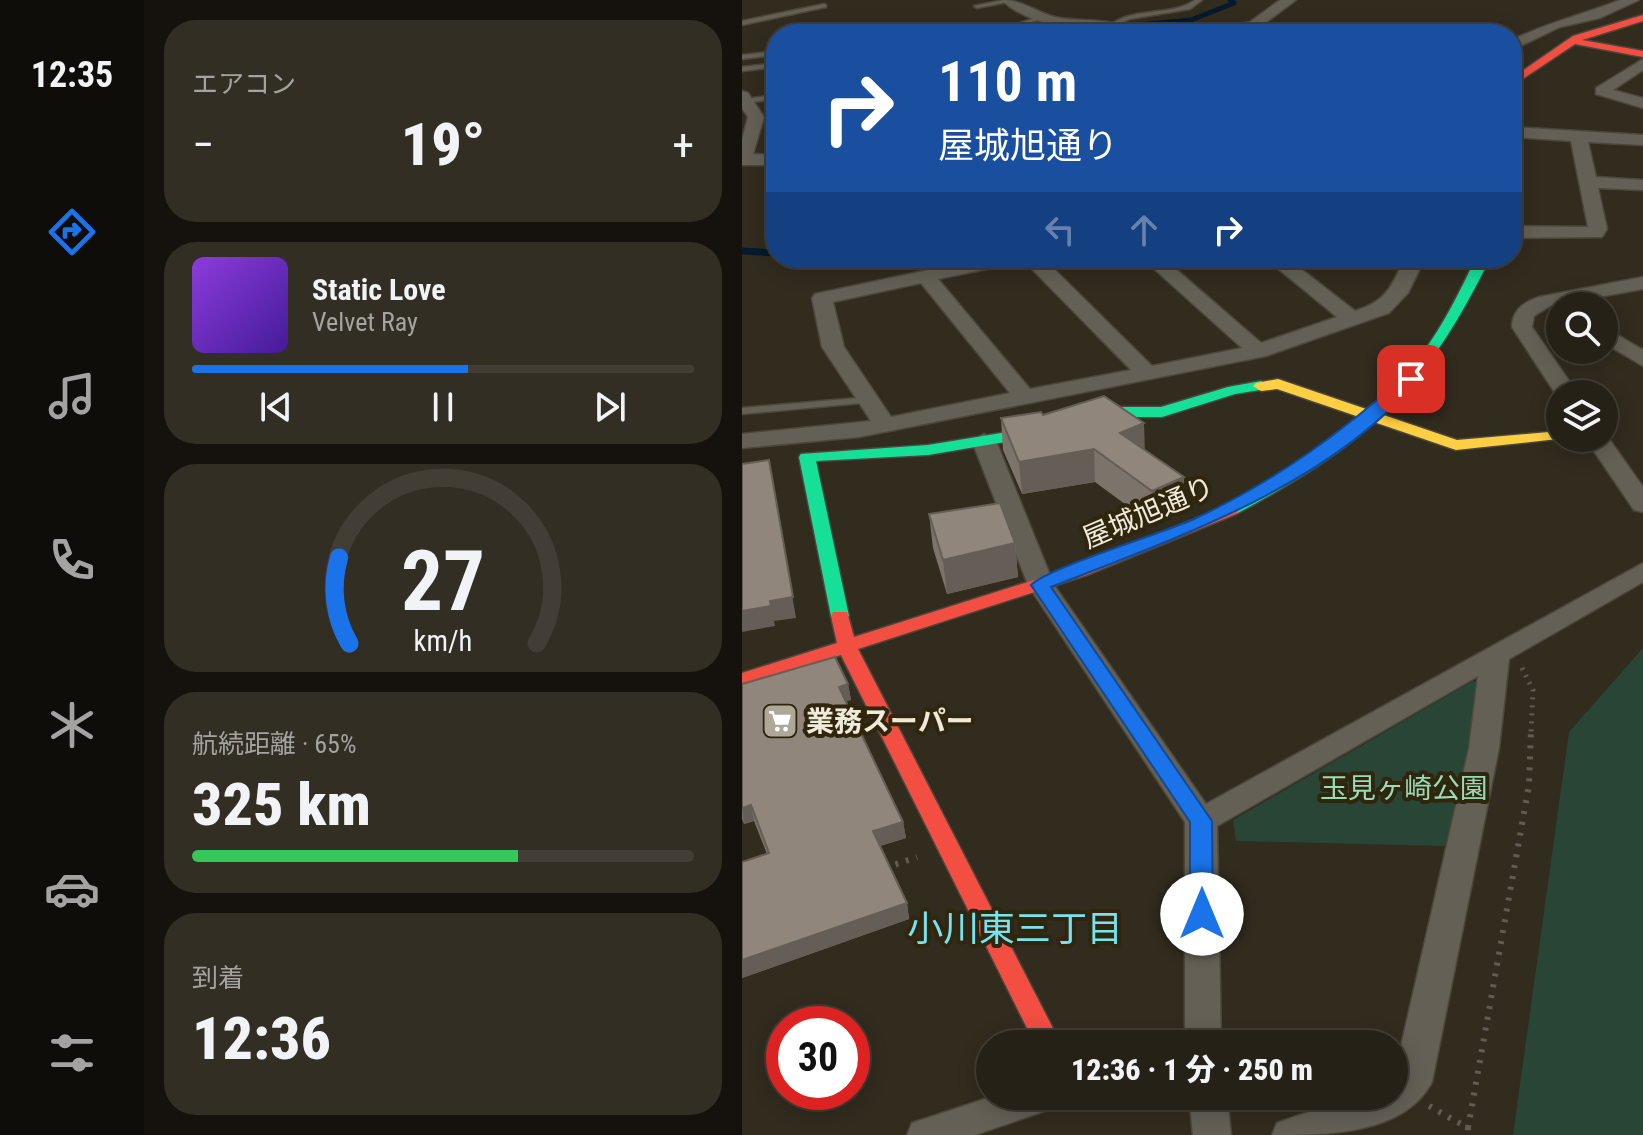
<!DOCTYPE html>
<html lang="ja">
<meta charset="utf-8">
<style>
:root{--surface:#262117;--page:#322e24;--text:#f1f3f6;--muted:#a4a3a1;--line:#423e36;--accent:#1a73e8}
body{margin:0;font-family:"Roboto Condensed","Noto Sans JP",sans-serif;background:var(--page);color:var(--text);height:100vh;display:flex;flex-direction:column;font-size:30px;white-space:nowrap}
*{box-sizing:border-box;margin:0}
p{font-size:26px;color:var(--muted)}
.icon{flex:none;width:44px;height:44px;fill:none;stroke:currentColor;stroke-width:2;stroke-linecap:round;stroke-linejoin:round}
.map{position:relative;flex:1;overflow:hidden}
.sheet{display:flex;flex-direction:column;gap:20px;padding:20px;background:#15120d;width:598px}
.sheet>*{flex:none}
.hud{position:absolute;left:24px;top:24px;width:756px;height:244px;border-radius:32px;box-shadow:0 4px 20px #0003,0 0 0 2px var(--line);background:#1a4fa0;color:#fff;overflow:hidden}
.fabs{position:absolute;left:804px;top:292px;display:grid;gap:16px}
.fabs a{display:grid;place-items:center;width:72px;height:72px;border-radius:50%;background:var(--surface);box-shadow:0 4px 20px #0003,0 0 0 2px var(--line);font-size:40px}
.speed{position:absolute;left:24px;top:1006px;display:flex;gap:16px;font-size:40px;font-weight:700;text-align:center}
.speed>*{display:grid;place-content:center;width:104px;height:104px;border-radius:50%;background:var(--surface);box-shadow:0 4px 20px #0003,0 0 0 2px var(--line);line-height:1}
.speed .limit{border:12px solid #d22;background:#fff;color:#111}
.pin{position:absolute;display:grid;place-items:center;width:68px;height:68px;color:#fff;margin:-34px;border-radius:16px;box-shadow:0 4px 12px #0006}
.me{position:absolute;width:88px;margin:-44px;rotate:0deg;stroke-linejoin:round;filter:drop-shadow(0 0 6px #0008)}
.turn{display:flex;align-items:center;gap:28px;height:168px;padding:0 40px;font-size:36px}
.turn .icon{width:104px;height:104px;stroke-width:2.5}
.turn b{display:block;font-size:56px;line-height:68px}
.lanes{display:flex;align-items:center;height:76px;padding:0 40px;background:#0003;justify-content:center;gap:40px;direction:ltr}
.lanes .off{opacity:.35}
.big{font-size:60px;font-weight:800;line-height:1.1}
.sheet .card{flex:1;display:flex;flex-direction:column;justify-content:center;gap:12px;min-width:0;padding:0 28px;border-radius:32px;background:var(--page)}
.sheet .dial{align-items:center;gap:0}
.dial svg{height:208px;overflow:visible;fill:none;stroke:var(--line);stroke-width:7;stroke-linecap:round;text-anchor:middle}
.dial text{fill:var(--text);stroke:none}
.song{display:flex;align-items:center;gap:24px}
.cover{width:96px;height:96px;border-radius:12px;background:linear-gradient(135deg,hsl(270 70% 55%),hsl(260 70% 35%))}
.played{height:8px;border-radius:4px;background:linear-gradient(90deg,var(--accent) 55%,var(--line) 55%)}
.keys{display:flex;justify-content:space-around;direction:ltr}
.heat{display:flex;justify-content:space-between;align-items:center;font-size:44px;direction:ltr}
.charge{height:12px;border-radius:6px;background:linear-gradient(90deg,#34c759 65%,var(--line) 0)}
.trip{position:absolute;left:234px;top:1030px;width:432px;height:80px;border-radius:40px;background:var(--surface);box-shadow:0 4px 20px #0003,0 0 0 2px var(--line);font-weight:800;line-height:80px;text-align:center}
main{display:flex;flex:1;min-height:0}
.dock{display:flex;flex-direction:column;width:144px;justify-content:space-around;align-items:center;background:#0f0d09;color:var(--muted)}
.dock .icon{width:56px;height:56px}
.dock .on{color:var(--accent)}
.dock b{font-size:36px;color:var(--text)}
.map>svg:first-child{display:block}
</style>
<main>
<nav class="dock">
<b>12:35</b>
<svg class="icon on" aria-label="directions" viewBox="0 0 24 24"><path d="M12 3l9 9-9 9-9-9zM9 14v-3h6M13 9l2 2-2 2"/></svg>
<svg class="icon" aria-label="music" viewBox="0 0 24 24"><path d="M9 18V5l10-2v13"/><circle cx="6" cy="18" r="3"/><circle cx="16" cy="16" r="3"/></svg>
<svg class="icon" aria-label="phone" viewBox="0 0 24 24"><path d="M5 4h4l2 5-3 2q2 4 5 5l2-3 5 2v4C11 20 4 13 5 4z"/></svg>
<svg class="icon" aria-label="climate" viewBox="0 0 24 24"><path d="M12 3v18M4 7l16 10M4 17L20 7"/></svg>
<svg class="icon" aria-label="car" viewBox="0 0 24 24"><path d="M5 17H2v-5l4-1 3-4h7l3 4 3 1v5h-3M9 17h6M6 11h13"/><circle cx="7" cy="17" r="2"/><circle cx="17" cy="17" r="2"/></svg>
<svg class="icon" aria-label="filters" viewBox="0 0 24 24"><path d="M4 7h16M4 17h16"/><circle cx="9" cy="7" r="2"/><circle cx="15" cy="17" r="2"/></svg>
</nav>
<section class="sheet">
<div class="card"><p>エアコン</p>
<div class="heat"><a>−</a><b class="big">19°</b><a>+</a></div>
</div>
<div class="card">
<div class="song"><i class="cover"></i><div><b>Static Love</b><p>Velvet Ray</p></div></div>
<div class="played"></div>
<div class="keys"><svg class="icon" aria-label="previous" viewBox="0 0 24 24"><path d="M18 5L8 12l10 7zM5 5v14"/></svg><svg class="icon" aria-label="pause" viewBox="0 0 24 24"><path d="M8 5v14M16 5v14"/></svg><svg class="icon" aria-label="next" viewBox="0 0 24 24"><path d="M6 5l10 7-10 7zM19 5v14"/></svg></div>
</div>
<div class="card dial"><svg viewBox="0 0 100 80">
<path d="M14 69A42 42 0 1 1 86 69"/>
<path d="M14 69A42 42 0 0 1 10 36" stroke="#1a73e8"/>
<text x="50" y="56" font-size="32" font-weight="700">27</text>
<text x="50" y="72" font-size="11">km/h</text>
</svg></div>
<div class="card"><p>航続距離 · 65%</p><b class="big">325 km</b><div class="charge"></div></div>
<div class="card"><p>到着</p><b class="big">12:36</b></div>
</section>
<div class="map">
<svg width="901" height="1135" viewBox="0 0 901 1135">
<rect width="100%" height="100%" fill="#322c1f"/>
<!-- green -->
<path fill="#284535" d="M901 648V1135H771L827 732Z
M731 681 747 686 706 846 494 841 491 820Z"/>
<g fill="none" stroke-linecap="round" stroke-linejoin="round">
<!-- stream-far1 -->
<path stroke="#06192e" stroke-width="5" d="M372 27 449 20 492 3 488 0
M303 34 338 28"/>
<!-- stream -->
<path stroke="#06192e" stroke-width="7" d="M0 251 34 253
M62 258 88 262 164 258"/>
<defs>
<path id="lane" d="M262 0 271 1 235 8 232 6Z
M453 0H460L448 9 388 19 371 27 368 25C394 6 429 17 453 0Z
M82 4 84 5V7L0 25V21Z
M302 15 307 16 255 34H245Z
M34 51V55L0 59V55Z
M34 63V67L0 71V67Z
M34 95V99L3 103 0 102 3 99Z
M127 397 131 398 132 400 131 402 0 414V408Z"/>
<path id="street" d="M260 0C280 0 294 12 313 17 338 23 373 15 392 34 356 34 287 28 260 0Z
M538 0H554L523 23 534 34H519L514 29 448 34 508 22Z
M878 0H897L858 18 818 27 770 50V40C807 22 840 15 878 0Z
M901 59V70L871 90 901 98V108L854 94V88Z
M0 91 6 93 22 117 11 154 34 155V165H0V140L6 117 0 108Z
M770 127 901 135V145L846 142 854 177 901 180V190L856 188 865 229 860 237 770 238V226L846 227 829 141 770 137Z
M243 258H301L410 366 500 348 400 258H421L519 343 595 317 523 258H545L613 311C645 301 649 287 663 258H683L666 293 647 313 524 356 117 437 0 448V434L129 421 80 347 70 298 73 294ZM280 258 283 262 389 370 288 389 196 279 278 262ZM179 283 268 393 149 417 102 347 91 302Z
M901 277V289L808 306 792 316 790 327 836 394H818L817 399 770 327C770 310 782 302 797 297Z
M862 327 901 350V366L862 343Z
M863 433 901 487V512L892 510 843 438H862Z
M242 434 254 441 312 585 464 804 901 563V582L767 659 757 748 690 1082C662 1135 584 1135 530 1135L535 1123C574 1109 611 1096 652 1096V1077L727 748 736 676 475 826 479 1044H443V822L286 585 230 441Z
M252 1096H320L314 1107 233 1135H165L170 1123Z
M447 1096H485L489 1135H451Z"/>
<path id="fast" d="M734 258H748C684 391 623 445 494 514H482L479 510 482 506C556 467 629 423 680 354 702 324 718 291 734 258Z
M519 381 527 386 524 389 493 394 420 417H374L328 431 186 455 74 461 107 616 98 622 89 616 57 457 59 454 186 445 326 422 373 407H419L486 387Z"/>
<path id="slow" d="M536 379 715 440 818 431V438H825L714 450 535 389 519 391 511 386 514 383Z"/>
<path id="jam" d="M901 15V21L840 40 901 51V57L833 44 770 86V78L831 36Z
M488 505 497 510 494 514 345 575 116 649 319 1044H293L99 655 0 686V673L95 643 89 616 91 612H105L112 637 333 567Z"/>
</defs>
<!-- lane casing -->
<use href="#lane" stroke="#4c473c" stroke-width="3"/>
<!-- street casing -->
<use href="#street" stroke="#4c473c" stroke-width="3"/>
<!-- fast casing -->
<use href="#fast" stroke="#4c473c" stroke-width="3"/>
<!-- slow casing -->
<use href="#slow" stroke="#4c473c" stroke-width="3"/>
<!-- jam casing -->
<use href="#jam" stroke="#4c473c" stroke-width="3"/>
<!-- path-far1 -->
<path stroke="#605c53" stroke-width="5" stroke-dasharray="2 6" stroke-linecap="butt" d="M780 668 791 690 789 733"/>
<!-- path -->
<path stroke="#605c53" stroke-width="6" stroke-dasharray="3 8" stroke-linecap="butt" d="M143 868 175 857
M687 1106 726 1128 725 1135
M726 1128 787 785 789 731"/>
<!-- lane -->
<use href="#lane" fill="#646056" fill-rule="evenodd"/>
<!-- street -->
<use href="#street" fill="#646056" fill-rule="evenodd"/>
<!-- fast -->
<use href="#fast" fill="#16e098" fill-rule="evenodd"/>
<!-- slow -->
<use href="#slow" fill="#ffcf43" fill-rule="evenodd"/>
<!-- jam -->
<use href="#jam" fill="#f24e42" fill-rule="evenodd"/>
</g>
<!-- wall -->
<path fill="#7c736a" d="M301 415 403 450 442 477V510L410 524 353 482 280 494 261 450 259 418Z
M187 514 273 543 276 577 205 594 191 548Z
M0 684H106L109 700 104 701 161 822 164 838 138 846 165 903 167 919 0 978V862L25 854 12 821 2 824 0 819Z"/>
<!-- shaded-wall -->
<path fill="#655e56" d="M402 423 403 455 378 433Z
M352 449 353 482 280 494 277 462Z
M27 460 54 618 32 621 28 601Z
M442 477V510L410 524V491Z
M273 543 276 577 205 594 201 560Z
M29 606 33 626 0 632V611Z
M106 684 109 700 100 702 97 687Z
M9 805 12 821 2 824 0 808Z
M161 822 164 838 134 847 131 831Z
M165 903 167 919 0 978V960Z"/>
<!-- building -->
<path fill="#90867b" stroke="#655e56" stroke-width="2" d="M362 396 402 423 378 433 442 477 410 491 352 449 277 462 259 418 299 412 301 415Z
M27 460 51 597 28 601 29 606 0 611V464Z
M258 503 273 543 201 560 187 514Z
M93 657 106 684 97 687 161 822 131 831 165 903 0 960V862L27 853 9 805 0 808V684Z"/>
<!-- route -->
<path fill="#1a73e8" stroke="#114b97" stroke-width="2" d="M663 376 676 379C591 484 432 539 309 587L470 821 471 914 468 920H451L448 914V822L289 585C305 568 422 533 452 519 532 482 599 433 663 376Z"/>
<!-- icons -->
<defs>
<symbol id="supermarket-square" viewBox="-11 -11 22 22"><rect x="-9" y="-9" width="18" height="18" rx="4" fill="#aea899" stroke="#30260d"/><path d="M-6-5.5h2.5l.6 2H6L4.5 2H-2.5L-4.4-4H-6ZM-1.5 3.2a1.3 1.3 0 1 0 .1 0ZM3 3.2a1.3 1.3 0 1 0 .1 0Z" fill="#fff"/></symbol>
</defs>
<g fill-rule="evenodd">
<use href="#supermarket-square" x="18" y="701" width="40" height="40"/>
</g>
<g text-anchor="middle" stroke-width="8" stroke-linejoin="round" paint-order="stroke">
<!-- street labels -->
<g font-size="28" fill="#f0eadb" stroke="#30260d">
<text transform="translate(406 512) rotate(-23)" y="10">屋城旭通り</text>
</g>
<!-- poi labels -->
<g font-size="28" font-weight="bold" fill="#f0eadb" stroke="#30260d" text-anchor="start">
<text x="64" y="731">業務スーパー</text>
</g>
<!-- park labels -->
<g font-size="28" fill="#97dbb8" stroke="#30260d">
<text x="662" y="798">玉見ヶ崎公園</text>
</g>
<!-- near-neighbourhood labels -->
<g font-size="36" fill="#78e2f1" stroke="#30260d">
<text x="273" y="941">小川東三丁目</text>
</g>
</g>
</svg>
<div class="fabs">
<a><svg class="icon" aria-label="search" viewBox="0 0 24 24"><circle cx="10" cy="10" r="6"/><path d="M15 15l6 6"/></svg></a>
<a><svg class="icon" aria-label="layers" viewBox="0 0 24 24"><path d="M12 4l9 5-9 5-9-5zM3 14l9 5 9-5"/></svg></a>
</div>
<div class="speed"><div class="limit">30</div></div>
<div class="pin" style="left:669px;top:379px;background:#d93025"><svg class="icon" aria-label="arrive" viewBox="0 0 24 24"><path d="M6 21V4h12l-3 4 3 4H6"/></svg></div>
<svg class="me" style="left:460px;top:914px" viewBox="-20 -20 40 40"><circle r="19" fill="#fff"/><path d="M0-13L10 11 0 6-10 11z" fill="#1a73e8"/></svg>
<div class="trip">12:36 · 1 分 · 250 m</div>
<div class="hud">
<div class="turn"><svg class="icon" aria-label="right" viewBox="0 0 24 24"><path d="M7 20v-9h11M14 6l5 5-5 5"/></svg><div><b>110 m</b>屋城旭通り</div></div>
<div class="lanes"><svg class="icon off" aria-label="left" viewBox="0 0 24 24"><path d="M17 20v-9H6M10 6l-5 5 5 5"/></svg><svg class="icon off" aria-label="ahead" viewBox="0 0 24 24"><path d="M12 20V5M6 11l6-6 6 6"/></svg><svg class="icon" aria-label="right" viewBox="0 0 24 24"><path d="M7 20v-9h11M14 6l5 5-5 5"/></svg></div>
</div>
</div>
</main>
